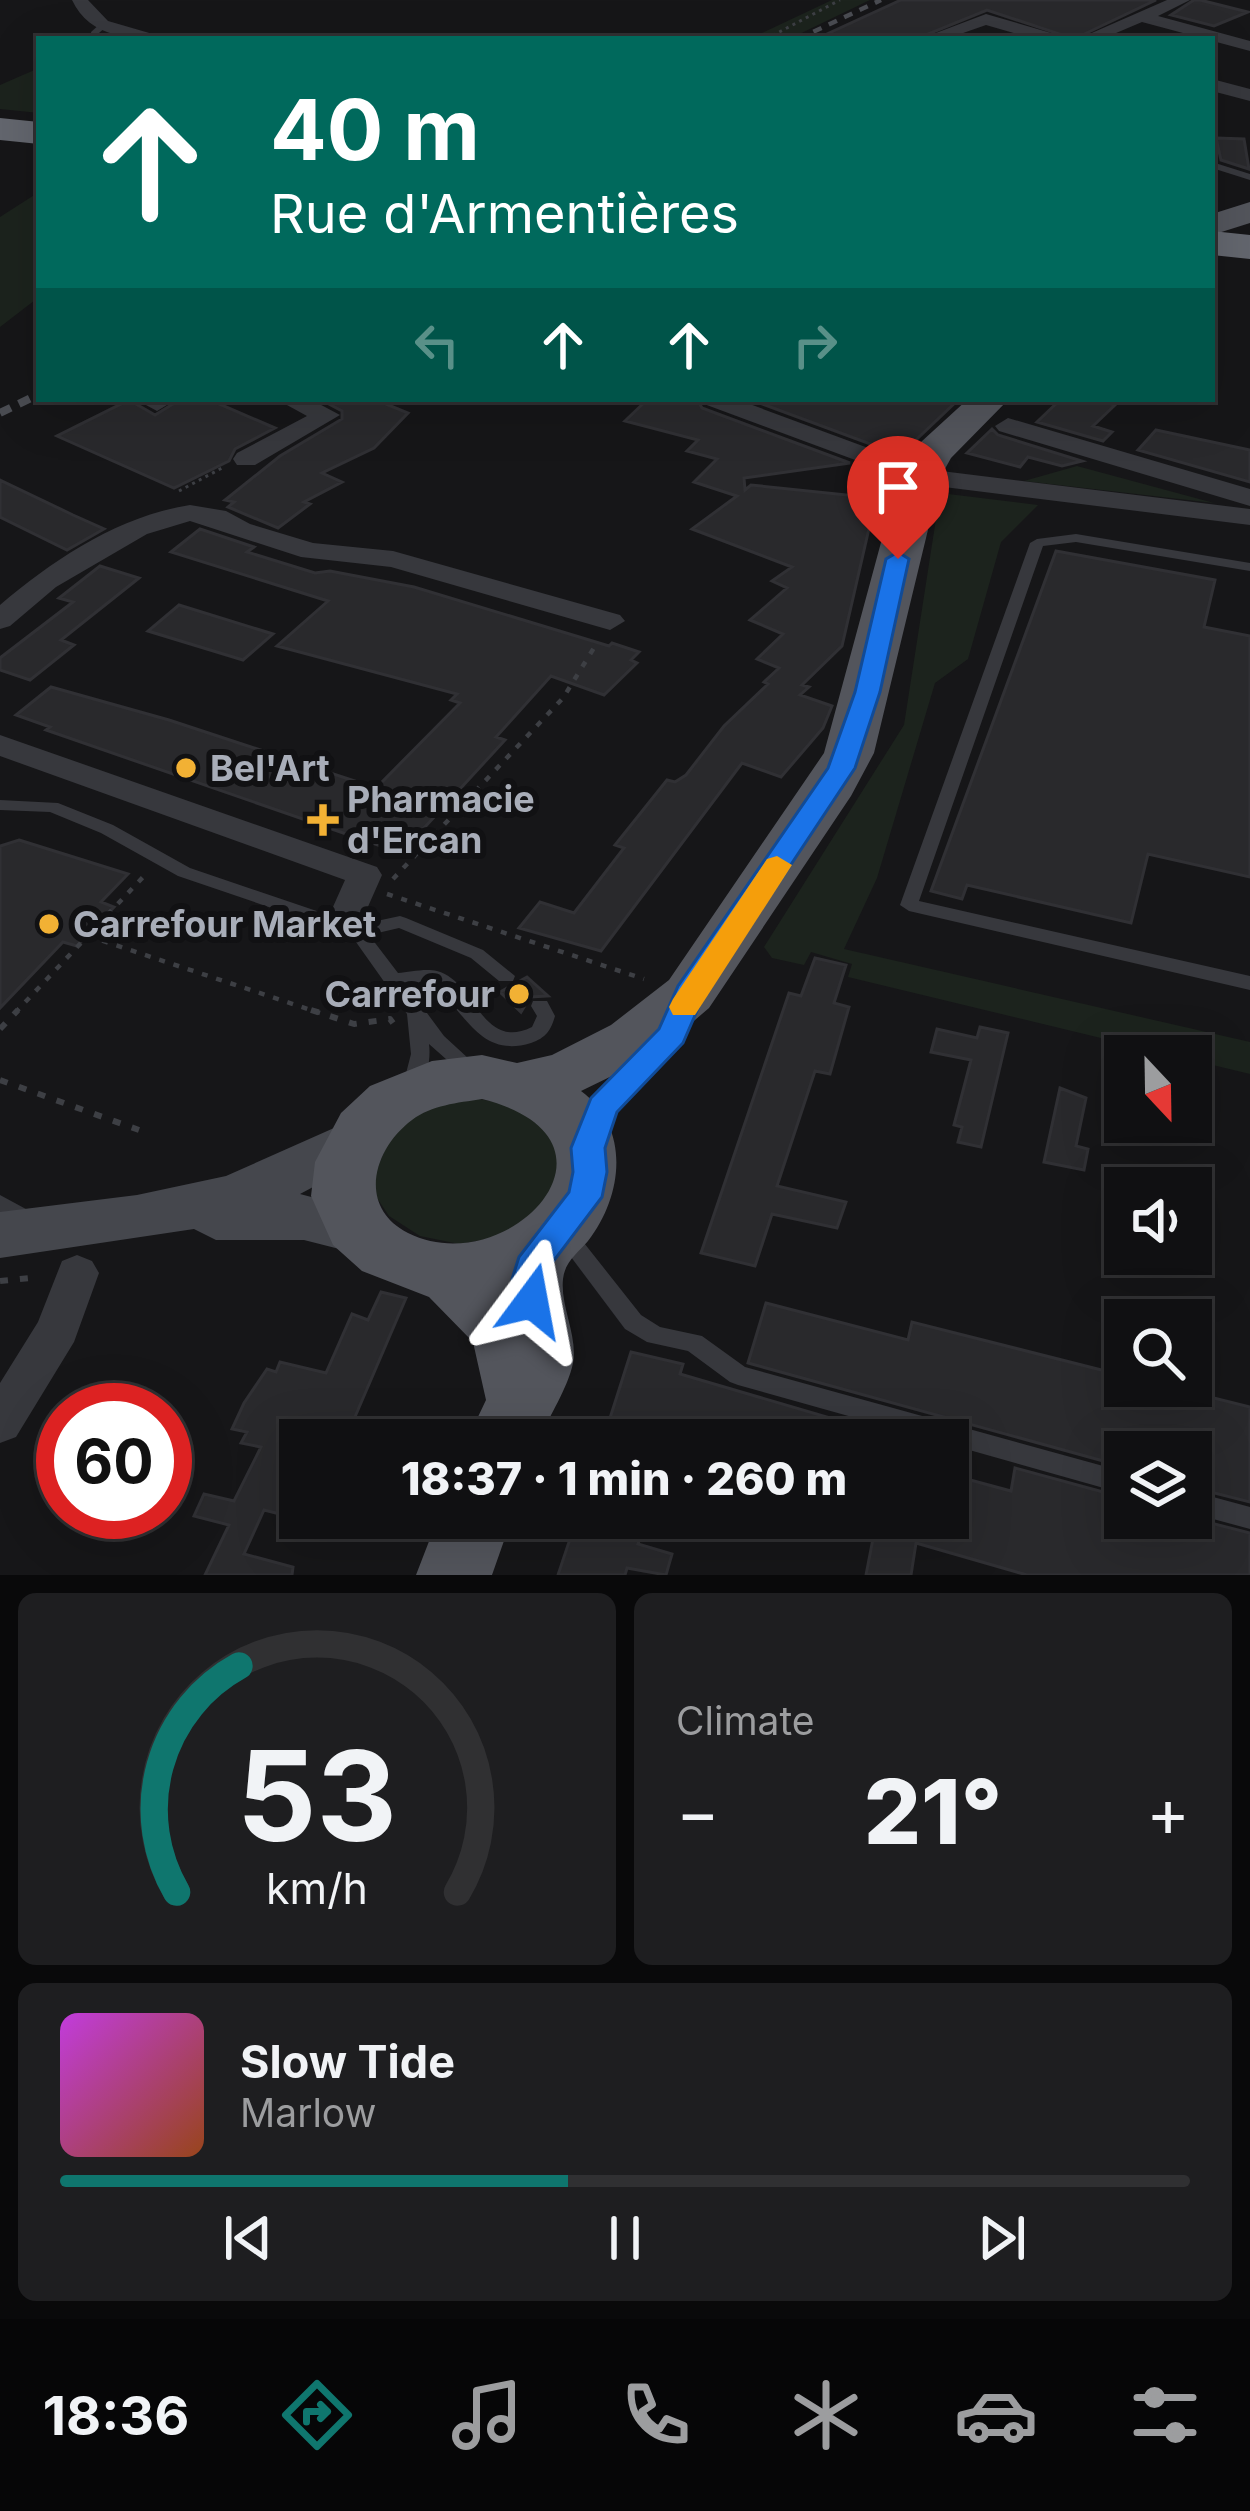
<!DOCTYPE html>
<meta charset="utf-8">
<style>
:root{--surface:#101012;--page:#1e1e20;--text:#f1f3f6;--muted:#9c9d9f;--line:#303032;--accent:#0f766e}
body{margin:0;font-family:Inter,sans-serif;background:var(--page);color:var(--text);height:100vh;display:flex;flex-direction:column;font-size:45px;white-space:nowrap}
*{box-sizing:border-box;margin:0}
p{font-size:39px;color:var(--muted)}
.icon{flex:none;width:66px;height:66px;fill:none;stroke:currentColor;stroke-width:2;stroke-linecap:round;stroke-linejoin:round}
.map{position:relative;height:1575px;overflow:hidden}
.side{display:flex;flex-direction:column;gap:18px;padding:18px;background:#09090a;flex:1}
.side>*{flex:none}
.banner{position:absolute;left:36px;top:36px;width:1179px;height:366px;border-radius:0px;box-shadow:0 12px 48px #0002,0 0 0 3px var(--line);background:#00695c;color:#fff;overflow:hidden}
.needle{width:78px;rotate:158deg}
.tools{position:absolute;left:1104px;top:1035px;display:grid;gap:24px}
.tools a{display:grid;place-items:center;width:108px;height:108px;border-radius:0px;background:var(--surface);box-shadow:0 12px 48px #0002,0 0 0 3px var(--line);font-size:60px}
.speed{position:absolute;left:36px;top:1383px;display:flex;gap:24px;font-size:60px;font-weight:700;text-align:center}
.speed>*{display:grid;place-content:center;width:156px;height:156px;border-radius:50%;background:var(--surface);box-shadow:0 12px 48px #0002,0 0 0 3px var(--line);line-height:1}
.speed .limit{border:18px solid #d22;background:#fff;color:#111}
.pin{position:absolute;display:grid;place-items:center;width:102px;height:102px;color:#fff;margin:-123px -51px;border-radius:50% 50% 50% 0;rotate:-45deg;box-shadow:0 0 12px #0007}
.pin .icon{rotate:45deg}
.me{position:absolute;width:132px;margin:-66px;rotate:13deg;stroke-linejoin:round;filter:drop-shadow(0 0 9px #0008)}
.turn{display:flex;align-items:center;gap:42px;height:252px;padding:0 36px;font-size:54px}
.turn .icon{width:156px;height:156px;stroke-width:2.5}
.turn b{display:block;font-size:84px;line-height:102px}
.lanes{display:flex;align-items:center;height:114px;padding:0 36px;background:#0003;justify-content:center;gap:60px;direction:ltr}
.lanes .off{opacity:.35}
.big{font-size:90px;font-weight:800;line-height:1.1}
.side .widget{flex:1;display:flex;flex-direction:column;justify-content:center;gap:18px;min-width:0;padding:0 42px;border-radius:18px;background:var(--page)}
.side .dial{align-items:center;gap:0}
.dial svg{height:312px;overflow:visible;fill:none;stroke:var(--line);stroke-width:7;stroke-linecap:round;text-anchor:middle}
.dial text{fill:var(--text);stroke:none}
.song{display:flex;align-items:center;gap:36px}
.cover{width:144px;height:144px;border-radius:18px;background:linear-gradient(135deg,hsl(290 70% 55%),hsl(20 70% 35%))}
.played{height:12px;border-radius:6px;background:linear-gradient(90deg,var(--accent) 45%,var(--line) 45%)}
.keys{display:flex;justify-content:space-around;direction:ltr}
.heat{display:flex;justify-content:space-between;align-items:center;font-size:66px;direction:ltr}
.side .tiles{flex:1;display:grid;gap:18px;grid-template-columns:1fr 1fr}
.widget:last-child{grid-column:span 2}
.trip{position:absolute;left:279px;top:1419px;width:690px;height:120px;border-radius:0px;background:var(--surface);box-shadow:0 12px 48px #0002,0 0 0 3px var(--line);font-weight:800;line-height:120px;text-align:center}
.tab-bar{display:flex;height:192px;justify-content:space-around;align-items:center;background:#060607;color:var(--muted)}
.tab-bar .icon{width:84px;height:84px}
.tab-bar .current{color:var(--accent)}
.tab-bar b{font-size:54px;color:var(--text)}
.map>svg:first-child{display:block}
</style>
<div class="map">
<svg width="1250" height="1575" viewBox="0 0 1250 1575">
<rect width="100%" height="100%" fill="#161618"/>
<!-- green -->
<path fill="#1c231d" d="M832 0H870L789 39H749Z
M39 68V113L0 109V85Z
M39 192V297L0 327V217Z
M1077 466 1214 503 1024 481Z
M940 493 1038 505 1001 542 968 659 935 683 877 878 844 949 1250 1042V1074L848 977 852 964 811 952 804 965 772 958 764 947 904 725Z
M474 1098 511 1105 548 1131 560 1159 550 1200 500 1237 459 1244 420 1236 389 1216 377 1198 373 1178 394 1129 436 1104Z"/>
<!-- building -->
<path fill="#29292c" stroke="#303034" stroke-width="3" d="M901 0H1156L1074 39 987 10 916 39H816Z
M1194 0H1200L1248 12 1214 26 1171 15Z
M1216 138 1244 139 1249 169 1221 160Z
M181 399H208L275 428 235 449 229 461 174 488 57 436 129 400 155 415Z
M330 399H374L408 413 374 448 322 473 342 482 304 502 310 504 278 528 228 507 234 502 225 500 280 456 342 419V411L325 402Z
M648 399H697L702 408 850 463 744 478 745 490 751 485 876 498 842 646 802 685 809 687 800 695 832 706 823 728 781 777 742 763 601 951 519 928 540 902 574 913 624 848 615 845 667 780 675 782 686 775 724 726 768 684 764 682 779 668 757 659 783 634 750 620 787 588 772 581 792 567 692 529 737 496 694 482 717 459 687 451 698 440 625 421Z
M749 399H959L900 455Z
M1061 399H1095L1115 405 1093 426 1112 432 1103 441 1037 422Z
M992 429 998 435 1082 461 1062 466 1028 457 1020 467 967 453Z
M1156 430 1250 450V482L1138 450Z
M0 480 73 515 104 529 67 550 0 517Z
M200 529 254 547 247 552 315 573 330 571 414 587 609 646 612 643 639 652 631 660 637 663 604 695 551 676 496 737 505 740 401 853 46 730 50 727 16 715 51 687 169 720 376 788 460 703 451 700 457 694 277 646 328 601 171 552Z
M1056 551 1215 580 1204 627 1250 636V877L1148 854 1131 923 967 885 962 899 931 891Z
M100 566 139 578 61 640 74 645 30 680 0 670V658L73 602 59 598Z
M179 605 273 634 243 660 148 631Z
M19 840 128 874 101 902 114 907 77 946 63 942 0 1008V846Z
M815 958 846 965 834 1003 849 1007 830 1074 815 1071 777 1186 846 1202 837 1228 772 1214 755 1266 701 1253 789 993 801 996Z
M527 977 548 996 530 997 521 1012 500 992Z
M980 1027 1008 1033 981 1147 958 1142 962 1127 954 1125 971 1060 931 1052 937 1029 977 1038Z
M1060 1088 1086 1098 1076 1146 1088 1149 1084 1170 1044 1162Z
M381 1292 406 1298 345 1440H300V1519L264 1510 244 1554 293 1567 292 1575H205L229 1525 194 1516 204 1494 234 1501 261 1447 241 1443 247 1432 232 1429 244 1403 267 1369 276 1372 280 1362 326 1373 352 1314 368 1320Z
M766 1303 908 1340 912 1322 1125 1376V1386H1166L1250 1407V1502L1191 1487V1452H1125V1467L748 1363Z
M631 1352 683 1364 680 1374 905 1440H603Z
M1015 1468 1125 1498V1518H1191L1250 1533V1575H1027L916 1543 911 1575H866L877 1518H948V1474L1011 1491Z
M577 1518H629L626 1528 642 1532 638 1544 672 1554 666 1575 627 1568 625 1575H558Z"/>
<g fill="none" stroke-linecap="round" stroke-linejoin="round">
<!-- path-far2 -->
<path stroke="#3d3f44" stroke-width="3" stroke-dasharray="3 4.5" stroke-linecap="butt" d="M766 39 840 0
M179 491 222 468"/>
<!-- path-far1 -->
<path stroke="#3d3f44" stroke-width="4.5" stroke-dasharray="6 9" stroke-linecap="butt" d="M393 879 563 698 597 643
M387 894 644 979
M88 936 320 1013
M15 1013 144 876"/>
<!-- path -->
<path stroke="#3d3f44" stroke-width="6" stroke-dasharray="8 12" stroke-linecap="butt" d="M311 1010 354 1024 390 1019 393 1023
M0 1029 18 1010
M0 1080 139 1130
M0 1281 39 1277"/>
<!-- service -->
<path fill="#37383d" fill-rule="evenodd" d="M101 23 108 25 99 33 100 39H92L91 32Z
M1212 162 1250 174V180L1212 168Z
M1076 534 1250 563V571L1076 542 1043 546 919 901 1250 976V990L909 911 900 905 1030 543 1037 539Z
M0 800 58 803 113 825 190 868 358 925 400 916 406 918 483 950 515 976 513 981H499L471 958 399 928 369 935 398 973C409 972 426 968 437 971 476 981 481 1052 532 1027L537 1016 531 1006 533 1001H547L555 1016C551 1030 546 1038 531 1043 478 1059 466 1010 431 984L407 986 444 1036 481 1070 478 1075 471 1077 464 1075 429 1044C431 1059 427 1077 420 1090L413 1092 406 1090 403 1085 411 1054 407 1014 351 935 178 876 101 833 50 812 0 810Z
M0 1195 37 1215 40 1221 37 1227C24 1232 12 1220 0 1213Z
M566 1227 573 1229 641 1315 660 1327 702 1336 745 1367 1125 1472V1494L948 1444V1440H934L738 1385 730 1382 688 1351 647 1342 625 1329 559 1241 555 1235 559 1229Z
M1191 1491 1250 1507V1529L1191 1513Z"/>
<!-- minor -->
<path fill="#37383d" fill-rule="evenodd" d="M72 0H88L108 21 170 39C132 39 90 39 72 0Z
M1167 0H1190L1158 16 1250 41V51L1142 22 1102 39H1078Z
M986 14 1058 35 1061 39H1034L986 25 946 39H920Z
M1212 79 1250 89V101L1212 91Z
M135 399H177L157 411Z
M276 399H310L340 415 255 465H237L233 459 237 453 307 416Z
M701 399H736L925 469 1250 509V525L920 484 704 404Z
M1008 418 1250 489V506L999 431 995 426Z
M190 505 226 511 250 524 313 543 393 551 620 615 625 621 610 630 391 567 301 557 190 521 147 534 56 587 10 626 0 629V605C54 559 119 516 190 505Z
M0 735 377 867 382 875 355 936H329L324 927 345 880 0 756Z
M77 1255 92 1261 99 1273 74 1342 16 1437 0 1443V1383L38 1322 62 1261Z"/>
<!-- secondary -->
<path fill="#45474d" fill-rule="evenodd" d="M352 1120 371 1126 379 1141 371 1156 300 1194 383 1216 392 1232 383 1248 363 1255 304 1240H216L194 1229 0 1258V1212L137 1195 226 1176Z"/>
<!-- primary -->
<path fill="#53555c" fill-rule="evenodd" d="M1250 202V223L1212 235V214Z
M968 399H1009L951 458 941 476 874 753 851 796 709 1008 653 1056 581 1091C631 1128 623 1196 588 1241 578 1253 565 1261 563 1279 560 1306 578 1336 573 1363 568 1388 549 1416 539 1440H467L486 1400 473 1342 429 1297 362 1271 333 1245 311 1196 315 1162 341 1113 370 1086 432 1061 482 1055 517 1063 552 1055 611 1025 669 980 824 753 899 476 921 442ZM482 1099C643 1140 508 1283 408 1233 357 1207 373 1149 412 1120 432 1105 457 1103 482 1099Z
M438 1518H512L492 1575H416Z"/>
<!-- motorway -->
<path fill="#63666e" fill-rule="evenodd" d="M0 118 39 122V144L0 140Z
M1212 231 1250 235V259L1212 255Z"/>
<!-- rail-far1 -->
<path stroke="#4a4c52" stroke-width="4.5" stroke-dasharray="9 8" stroke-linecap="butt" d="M798 39 881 0"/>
<!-- rail -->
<path stroke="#4a4c52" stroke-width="8" stroke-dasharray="12 9" stroke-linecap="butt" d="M0 413 39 394"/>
</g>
<!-- route -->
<path fill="#1a73e8" stroke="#114b97" stroke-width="3" d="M898 552 909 559 880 692 855 768 703 997 683 1043 617 1112 605 1148 607 1172 602 1197 552 1263 544 1311 532 1316 519 1311 512 1279 519 1257 569 1192 573 1172 571 1148 591 1098 659 1029 678 986 828 768 855 692 886 559Z"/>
<!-- slow -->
<path fill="#f59e0b" d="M777 856 792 865 695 1015H673L669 1007 673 999 767 859Z"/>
<!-- markers -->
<g fill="#f2b134" stroke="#111113" stroke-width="4.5">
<circle cx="186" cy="768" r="12"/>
<path d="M317 802h12v12h12v12h-12v12h-12v-12h-12v-12h12z"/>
<circle cx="49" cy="924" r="12"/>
<circle cx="519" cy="994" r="12"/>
</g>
<g text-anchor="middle" stroke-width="12" stroke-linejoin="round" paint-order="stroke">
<!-- poi labels -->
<g font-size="36" font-weight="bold" fill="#a8adb8" stroke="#111113" text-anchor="start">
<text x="210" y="781">Bel'Art</text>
<text x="347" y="812">Pharmacie<tspan x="347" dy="41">d'Ercan</tspan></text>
<text x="73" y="937">Carrefour Market</text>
<text x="495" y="1007" text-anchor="end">Carrefour</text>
</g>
</g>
</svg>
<div class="tools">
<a><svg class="needle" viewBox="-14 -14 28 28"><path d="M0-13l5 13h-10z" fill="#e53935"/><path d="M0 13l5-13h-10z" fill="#9c9d9f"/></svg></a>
<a><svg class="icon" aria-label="sound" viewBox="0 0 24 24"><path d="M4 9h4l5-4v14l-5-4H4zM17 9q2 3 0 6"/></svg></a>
<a><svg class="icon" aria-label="search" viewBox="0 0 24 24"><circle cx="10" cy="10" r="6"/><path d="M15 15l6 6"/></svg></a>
<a><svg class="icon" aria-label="layers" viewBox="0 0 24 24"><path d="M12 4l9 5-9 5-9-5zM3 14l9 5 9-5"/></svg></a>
</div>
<div class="speed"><div class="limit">60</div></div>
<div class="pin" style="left:898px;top:559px;background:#d93025"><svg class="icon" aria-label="arrive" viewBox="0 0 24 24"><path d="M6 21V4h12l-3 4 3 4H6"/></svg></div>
<svg class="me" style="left:532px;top:1301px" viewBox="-20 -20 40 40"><path d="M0-17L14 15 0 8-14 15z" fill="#1a73e8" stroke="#fff" stroke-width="4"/></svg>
<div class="trip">18:37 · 1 min · 260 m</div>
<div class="banner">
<div class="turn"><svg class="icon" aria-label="ahead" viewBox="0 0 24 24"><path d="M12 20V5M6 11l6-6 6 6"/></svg><div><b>40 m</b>Rue d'Armentières</div></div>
<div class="lanes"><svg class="icon off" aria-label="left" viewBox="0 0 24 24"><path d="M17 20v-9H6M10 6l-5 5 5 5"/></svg><svg class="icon" aria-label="ahead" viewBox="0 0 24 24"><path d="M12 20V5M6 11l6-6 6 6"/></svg><svg class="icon" aria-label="ahead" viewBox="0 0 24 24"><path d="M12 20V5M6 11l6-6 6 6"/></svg><svg class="icon off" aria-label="right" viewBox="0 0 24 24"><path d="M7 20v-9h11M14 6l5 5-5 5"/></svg></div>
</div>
</div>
<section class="side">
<div class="tiles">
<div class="widget dial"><svg viewBox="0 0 100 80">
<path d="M14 69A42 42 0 1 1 86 69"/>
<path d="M14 69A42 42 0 0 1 30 11" stroke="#0f766e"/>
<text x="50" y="56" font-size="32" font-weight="700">53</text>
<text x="50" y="72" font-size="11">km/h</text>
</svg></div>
<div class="widget"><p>Climate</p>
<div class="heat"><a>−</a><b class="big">21°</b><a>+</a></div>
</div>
<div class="widget">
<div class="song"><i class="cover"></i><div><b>Slow Tide</b><p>Marlow</p></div></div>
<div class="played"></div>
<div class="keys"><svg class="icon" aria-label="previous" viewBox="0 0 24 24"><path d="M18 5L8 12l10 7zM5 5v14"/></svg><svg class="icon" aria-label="pause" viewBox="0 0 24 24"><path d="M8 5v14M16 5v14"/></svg><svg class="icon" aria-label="next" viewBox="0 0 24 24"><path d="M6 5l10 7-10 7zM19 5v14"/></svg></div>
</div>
</div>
</section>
<nav class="tab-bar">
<b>18:36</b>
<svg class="icon current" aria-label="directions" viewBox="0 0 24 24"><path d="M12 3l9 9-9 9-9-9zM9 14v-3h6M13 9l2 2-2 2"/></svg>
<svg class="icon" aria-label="music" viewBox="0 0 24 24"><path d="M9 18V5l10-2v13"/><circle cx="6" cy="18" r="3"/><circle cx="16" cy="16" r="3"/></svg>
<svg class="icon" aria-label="phone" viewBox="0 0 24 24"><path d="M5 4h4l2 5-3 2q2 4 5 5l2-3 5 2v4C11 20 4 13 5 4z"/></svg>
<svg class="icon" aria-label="climate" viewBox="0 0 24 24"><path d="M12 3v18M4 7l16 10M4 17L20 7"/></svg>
<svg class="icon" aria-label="car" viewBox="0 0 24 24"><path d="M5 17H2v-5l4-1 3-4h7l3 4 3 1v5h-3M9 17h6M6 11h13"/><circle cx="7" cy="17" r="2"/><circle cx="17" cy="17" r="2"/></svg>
<svg class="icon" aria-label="filters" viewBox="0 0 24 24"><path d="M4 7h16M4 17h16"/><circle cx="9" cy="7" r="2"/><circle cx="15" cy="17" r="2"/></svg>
</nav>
